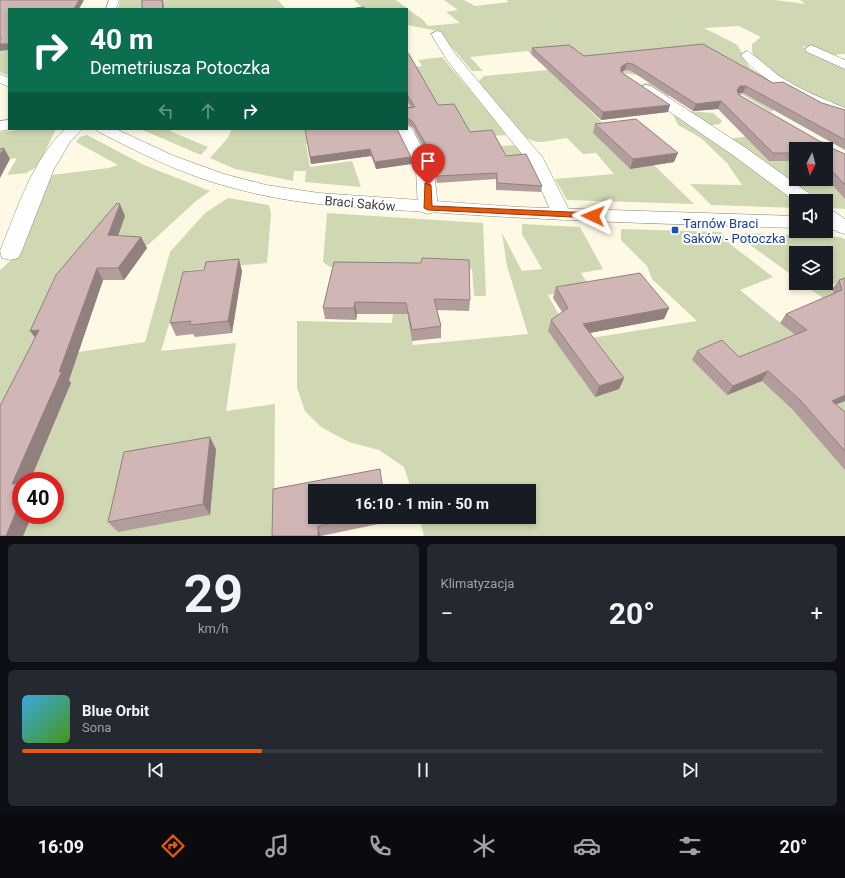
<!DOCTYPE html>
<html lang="pl">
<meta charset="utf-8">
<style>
:root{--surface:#171b24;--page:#242831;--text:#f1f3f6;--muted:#9ea1a6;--line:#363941;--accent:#ea580c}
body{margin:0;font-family:Roboto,sans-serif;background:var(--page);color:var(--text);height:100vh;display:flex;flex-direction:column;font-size:15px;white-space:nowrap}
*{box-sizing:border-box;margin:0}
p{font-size:13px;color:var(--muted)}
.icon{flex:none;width:22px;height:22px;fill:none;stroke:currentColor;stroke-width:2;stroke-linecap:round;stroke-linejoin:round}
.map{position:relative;height:536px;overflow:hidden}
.drawer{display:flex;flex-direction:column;gap:8px;padding:8px;background:#0d0f14;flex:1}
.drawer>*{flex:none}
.guide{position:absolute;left:8px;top:8px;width:400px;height:122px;border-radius:0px;box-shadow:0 2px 6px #0003;background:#0b6e4f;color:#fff;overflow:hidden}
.needle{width:26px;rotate:186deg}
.buttons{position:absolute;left:789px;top:142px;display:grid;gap:8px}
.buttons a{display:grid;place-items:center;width:44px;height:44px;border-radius:0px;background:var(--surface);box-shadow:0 2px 6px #0003;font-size:20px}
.speed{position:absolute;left:12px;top:472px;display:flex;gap:8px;font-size:20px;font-weight:700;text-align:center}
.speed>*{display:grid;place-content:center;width:52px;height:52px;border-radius:50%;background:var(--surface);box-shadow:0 2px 6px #0003;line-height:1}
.speed .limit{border:6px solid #d22;background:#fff;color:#111}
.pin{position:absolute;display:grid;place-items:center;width:34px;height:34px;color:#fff;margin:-41px -17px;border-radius:50% 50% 50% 0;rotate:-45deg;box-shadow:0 0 4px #0007}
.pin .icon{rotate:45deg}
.me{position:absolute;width:44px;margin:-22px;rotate:272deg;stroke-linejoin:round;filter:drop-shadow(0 0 3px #0008)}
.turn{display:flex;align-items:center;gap:14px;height:84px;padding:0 16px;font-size:18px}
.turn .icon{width:52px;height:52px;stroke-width:2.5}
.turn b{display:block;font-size:28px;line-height:34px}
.lanes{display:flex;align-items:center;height:38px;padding:0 16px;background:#0003;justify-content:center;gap:20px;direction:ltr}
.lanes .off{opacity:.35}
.big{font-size:30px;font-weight:700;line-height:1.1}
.drawer .widget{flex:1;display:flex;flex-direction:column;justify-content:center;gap:6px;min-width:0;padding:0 14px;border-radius:6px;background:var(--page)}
.drawer .dial{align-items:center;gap:0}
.dial b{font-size:52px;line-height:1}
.song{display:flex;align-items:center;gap:12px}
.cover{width:48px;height:48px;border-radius:6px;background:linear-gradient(135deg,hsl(200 70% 55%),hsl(100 70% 35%))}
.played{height:4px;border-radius:2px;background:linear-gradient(90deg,var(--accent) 30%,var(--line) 30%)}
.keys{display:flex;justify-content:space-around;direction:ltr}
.heat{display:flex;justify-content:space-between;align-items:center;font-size:22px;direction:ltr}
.drawer .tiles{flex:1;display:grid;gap:8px;grid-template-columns:1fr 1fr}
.widget:last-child{grid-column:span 2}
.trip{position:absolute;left:308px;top:484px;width:228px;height:40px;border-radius:0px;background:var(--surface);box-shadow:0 2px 6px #0003;font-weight:700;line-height:40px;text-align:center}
.tabs{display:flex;height:64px;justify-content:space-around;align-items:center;background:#090b0e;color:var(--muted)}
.tabs .icon{width:28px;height:28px}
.tabs .current{color:var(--accent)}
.tabs b{font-size:18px;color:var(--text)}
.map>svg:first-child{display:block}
</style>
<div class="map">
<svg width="845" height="536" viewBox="0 0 845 536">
<rect width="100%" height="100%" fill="#fdf9e4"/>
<!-- green -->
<path fill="#cfd8b2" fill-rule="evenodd" d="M120 0H278L286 9H118Z
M354 0H396L423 20 428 26 460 23 446 12 458 10 444 0H464L475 6 509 2 506 0H775L805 4 800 0H845V54L832 55 812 46 802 47 845 68V110C824 100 767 76 755 59 752 55 752 49 752 44L761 37 739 26 704 28 734 43 738 46 750 68 783 88 776 108 771 112 743 95 735 96 700 93 667 96 688 111 713 113 722 121 720 124 704 126 642 84 655 82 646 76 621 73 637 95 580 101 611 131 594 134 630 169 654 165 694 204 567 200 555 179 614 174 596 153 583 154 567 138C558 139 547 142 539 142 516 141 490 98 479 81L484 76 548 70 528 51 470 57 483 71H472L438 31 407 25V9H364Z
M9 50V76L0 72V51Z
M442 57 508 135 457 138 464 157 506 155 500 146 516 145 535 168 474 165 433 169 413 133 467 127 407 110V103L434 100 426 83 407 85V68L422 66 418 60Z
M670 108 796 201V208L711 205 690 184 742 185 727 163 701 138 678 125Z
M26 129H56L38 166 26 173 7 175 17 158 0 160V132Z
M140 129H173L170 131 208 147 201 155Z
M232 129H356L346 139 306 144 310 167 352 161 361 187 305 182 306 171H294L293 181 235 169 210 158 227 139Z
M791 131 796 149V179H826V152L845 163V209L831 208 826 205V201H820L728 139Z
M87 135 144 165 210 191 196 201 148 245 95 244 32 359 145 342 170 252 205 213 228 198 269 205 271 214 267 263 185 271 161 351 236 343 226 411 275 404 274 536H0V270L16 256 52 175 109 168 118 165 76 142 80 137ZM21 481H55V515H21Z
M327 213 483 223 486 296H474L472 269 418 266 405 308 413 345 528 334 507 266 502 233 522 271 542 269 522 234V224L580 227 603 269 581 273 590 287 548 295 573 341 697 321 652 279 647 266 621 240V229L721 232 730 244 773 277 740 290 845 376V536H424L419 517H529V491H412L404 467 379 450 349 442 321 427 305 411 297 388V321L392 323 397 269 330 267 323 262Z
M744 233 838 237 845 239V280L828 286 845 298V314L802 283H826V253H796V278L750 245Z"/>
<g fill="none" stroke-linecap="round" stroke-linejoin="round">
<defs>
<path id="street" d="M109 0H119L116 9H106Z
M437 31 441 32 456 55 543 158 571 214 568 218 561 220 554 218 529 163 447 60 431 34Z
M811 45 845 60V69L807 52 805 49Z
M747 51C753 53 775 74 784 79 803 91 824 99 845 108V118C816 111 758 79 741 55Z
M646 85 651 86 746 148 814 197 816 201 796 202 734 156 641 92 639 89 641 86Z
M9 120V129H11L0 131V121Z
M407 125 412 129 434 170 438 208 435 212 428 214 421 212 418 208 416 170 396 129H407Z
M65 129H82L70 142 54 169 21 253 18 258 10 260 2 258 0 251C17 210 32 160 65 129Z
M826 209 833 211 845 219V234L838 232 826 224Z"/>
<path id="secondary" d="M0 74 9 78V87L0 83Z
M96 129H116L174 156 224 174 266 185 319 193 519 207 796 216V228C673 224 551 221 428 212 364 208 299 206 237 189 188 177 143 155 99 132Z
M826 218 845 219V231L826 230Z"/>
</defs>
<!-- street casing -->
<use href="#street" stroke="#8c8976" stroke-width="1"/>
<!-- secondary casing -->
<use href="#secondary" stroke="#8c8976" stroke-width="1"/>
<!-- street -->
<use href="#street" fill="#fff" fill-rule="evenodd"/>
<!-- secondary -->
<use href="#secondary" fill="#fff" fill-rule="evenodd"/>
</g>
<!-- wall -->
<path fill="#b39d9c" d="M532 48 584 56 773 83 822 103 845 110V150L743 93H738L739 95 829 147 845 154V199L826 178V149H796V161H769L718 109 693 111 631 71 625 70 622 72 668 112 601 120 531 54Z
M407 52 438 105 470 132 506 156 542 186 541 192 496 190V179L437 183 432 161 413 128 407 124V108L411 107 407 101Z
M595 124 674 162 630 169 593 133Z
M305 129H397L411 164 376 169 371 156 311 164Z
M125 216 118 236 141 237 147 248 124 280H103L69 380 71 383 21 481V515H32L23 536H0L35 338Z
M334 262 470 300 469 311 437 310 441 326V338L412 341 407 314H357L356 320 325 319 323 308Z
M204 270 242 271 232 333 195 337 193 334 176 336 170 323Z
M845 278V401L836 404 845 412V470L792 409 762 381 727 395 692 360 697 351 739 357 795 335 780 323 786 314 834 294 832 289 839 280Z
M556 287 669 308 664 319 589 333 624 378 619 389 595 397 548 331 551 320 562 312 553 298Z
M216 449 210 515 118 532 108 522Z
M315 517H387L388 522 321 536Z"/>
<!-- shaded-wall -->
<path fill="#92807f" d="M79 0H84L79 9H74Z
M162 0H163L164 9H163Z
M0 44H9V50L0 51Z
M627 63 625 70 619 74 621 67Z
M740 86H746L743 93 737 94V90Z
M721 101 718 109 693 111 696 104Z
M670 105 668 112 601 120 603 112Z
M4 148 10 159 0 178V155Z
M370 149 371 156 311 164 310 157Z
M678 153 674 162 630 169 633 159Z
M411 157V164L376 169 375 162Z
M120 204 125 216 114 247 108 235Z
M141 237 147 248 124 280 118 268Z
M239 259 242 271 232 333 228 321Z
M97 268 103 280 69 380 71 383 30 481H21V492L12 484 59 372Z
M355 302 357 314 356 320 354 308Z
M669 308 664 319 579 335 583 324Z
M39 330 40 344 30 331Z
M768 371 762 381 727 395 733 386Z
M624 378 619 389 595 397 599 386Z
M845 395V401L824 409 832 401Z
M210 437 216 449 210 515 203 504Z
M21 500V515H32L23 536H6Z
M318 526 321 536H318Z"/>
<!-- building -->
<path fill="#d0b7b5" stroke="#92807f" d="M0 0H79L74 9H9V44H0V40L2 38H0Z
M142 0H162L163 9H142Z
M364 7 366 9H349Z
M703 44 773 83 783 82 822 103 845 110V140L746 86H740L737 90 739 95 821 142 829 143V147L845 154V185L826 164V149H796V153H773L721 101 696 104 633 64 627 63 621 67V72L670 105 603 112 532 48 569 45 584 56Z
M407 52 410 56 438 105 454 104 470 132 492 130 506 156 526 154 542 186 497 183V173L437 176 432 155 413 122 407 118V108L415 107 407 95Z
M636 119 678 153 633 159 595 124Z
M305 129H397L411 157 375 162 370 149 310 157Z
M4 148 0 155V149Z
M117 203 120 204 108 235 141 237 118 268H97L59 372 62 371 12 484 21 483V500L6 536H0V406L39 330 30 331 56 275Z
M422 258 469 260 470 300 434 299 441 326 412 330 406 303 355 302 354 308H323L334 262 421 263Z
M239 259 228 321 190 325 191 321 170 323 183 272 204 270 206 262Z
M640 273 669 308 583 324 624 378 599 386 551 320 568 308 556 287Z
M845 278V395L832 401 845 412V451L800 400 768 371 733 386 697 351 722 340 739 357 807 330 786 314 842 290 839 280Z
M210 437 203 504 108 522 124 452Z
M380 469 383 491H315V517H361L318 526V536H272L273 489Z"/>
<!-- route -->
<path fill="#ea580c" stroke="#983908" d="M425 183 431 185 432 206 593 213 597 216 593 218 428 210 424 208Z"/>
<!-- markers -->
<rect fill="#1a4fb4" stroke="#fff" stroke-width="1.5" x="671" y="226" width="8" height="8" rx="2"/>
<g text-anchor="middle" stroke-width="4" stroke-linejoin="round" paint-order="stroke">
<!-- street labels -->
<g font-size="13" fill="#3e3d35" stroke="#fff">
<text transform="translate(360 203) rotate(5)" y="5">Braci Saków</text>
</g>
<!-- transit labels -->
<g font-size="13" fill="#164399" stroke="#fff" text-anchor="start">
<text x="683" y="228">Tarnów Braci<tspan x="683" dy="15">Saków - Potoczka</tspan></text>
</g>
</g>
</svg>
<div class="buttons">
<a><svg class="needle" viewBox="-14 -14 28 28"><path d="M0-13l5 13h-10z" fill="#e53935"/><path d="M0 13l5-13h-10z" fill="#9ea1a6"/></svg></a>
<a><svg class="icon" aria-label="sound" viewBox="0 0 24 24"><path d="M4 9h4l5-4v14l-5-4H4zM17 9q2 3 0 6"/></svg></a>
<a><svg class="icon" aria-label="layers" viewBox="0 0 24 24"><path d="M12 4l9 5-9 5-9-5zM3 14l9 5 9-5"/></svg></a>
</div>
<div class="speed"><div class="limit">40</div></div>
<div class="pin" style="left:428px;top:185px;background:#d93025"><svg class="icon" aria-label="arrive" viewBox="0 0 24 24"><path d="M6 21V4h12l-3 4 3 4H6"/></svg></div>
<svg class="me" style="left:593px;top:216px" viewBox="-20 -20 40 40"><path d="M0-17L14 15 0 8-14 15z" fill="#ea580c" stroke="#fff" stroke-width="4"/></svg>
<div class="trip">16:10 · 1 min · 50 m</div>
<div class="guide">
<div class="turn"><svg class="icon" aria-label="right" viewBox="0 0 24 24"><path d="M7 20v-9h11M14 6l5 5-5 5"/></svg><div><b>40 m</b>Demetriusza Potoczka</div></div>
<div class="lanes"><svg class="icon off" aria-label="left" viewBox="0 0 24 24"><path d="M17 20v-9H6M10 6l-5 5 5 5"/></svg><svg class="icon off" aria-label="ahead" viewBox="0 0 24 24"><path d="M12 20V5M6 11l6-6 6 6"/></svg><svg class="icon" aria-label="right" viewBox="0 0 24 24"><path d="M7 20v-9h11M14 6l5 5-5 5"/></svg></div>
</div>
</div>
<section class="drawer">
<div class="tiles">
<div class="widget dial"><b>29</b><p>km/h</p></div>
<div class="widget"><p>Klimatyzacja</p>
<div class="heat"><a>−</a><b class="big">20°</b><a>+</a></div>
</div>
<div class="widget">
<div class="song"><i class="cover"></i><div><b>Blue Orbit</b><p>Sona</p></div></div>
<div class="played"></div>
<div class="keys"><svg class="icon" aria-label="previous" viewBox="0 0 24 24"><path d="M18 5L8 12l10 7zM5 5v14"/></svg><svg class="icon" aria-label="pause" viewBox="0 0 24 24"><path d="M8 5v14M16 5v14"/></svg><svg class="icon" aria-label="next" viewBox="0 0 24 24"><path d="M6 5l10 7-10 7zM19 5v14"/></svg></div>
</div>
</div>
</section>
<nav class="tabs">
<b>16:09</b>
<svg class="icon current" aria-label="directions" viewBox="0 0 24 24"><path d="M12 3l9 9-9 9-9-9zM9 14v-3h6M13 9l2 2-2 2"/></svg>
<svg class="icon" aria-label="music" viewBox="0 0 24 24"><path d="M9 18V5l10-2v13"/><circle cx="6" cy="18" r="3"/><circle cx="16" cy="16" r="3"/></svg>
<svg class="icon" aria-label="phone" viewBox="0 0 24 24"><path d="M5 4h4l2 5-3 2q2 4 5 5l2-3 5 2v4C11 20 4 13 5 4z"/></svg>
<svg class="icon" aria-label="climate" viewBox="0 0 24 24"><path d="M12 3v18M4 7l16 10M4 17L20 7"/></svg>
<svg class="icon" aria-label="car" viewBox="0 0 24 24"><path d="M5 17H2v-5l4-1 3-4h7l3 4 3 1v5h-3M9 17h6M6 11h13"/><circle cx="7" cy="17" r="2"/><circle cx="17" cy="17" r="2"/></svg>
<svg class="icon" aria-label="filters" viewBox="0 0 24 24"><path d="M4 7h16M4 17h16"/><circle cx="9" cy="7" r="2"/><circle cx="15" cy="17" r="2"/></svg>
<b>20°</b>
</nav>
